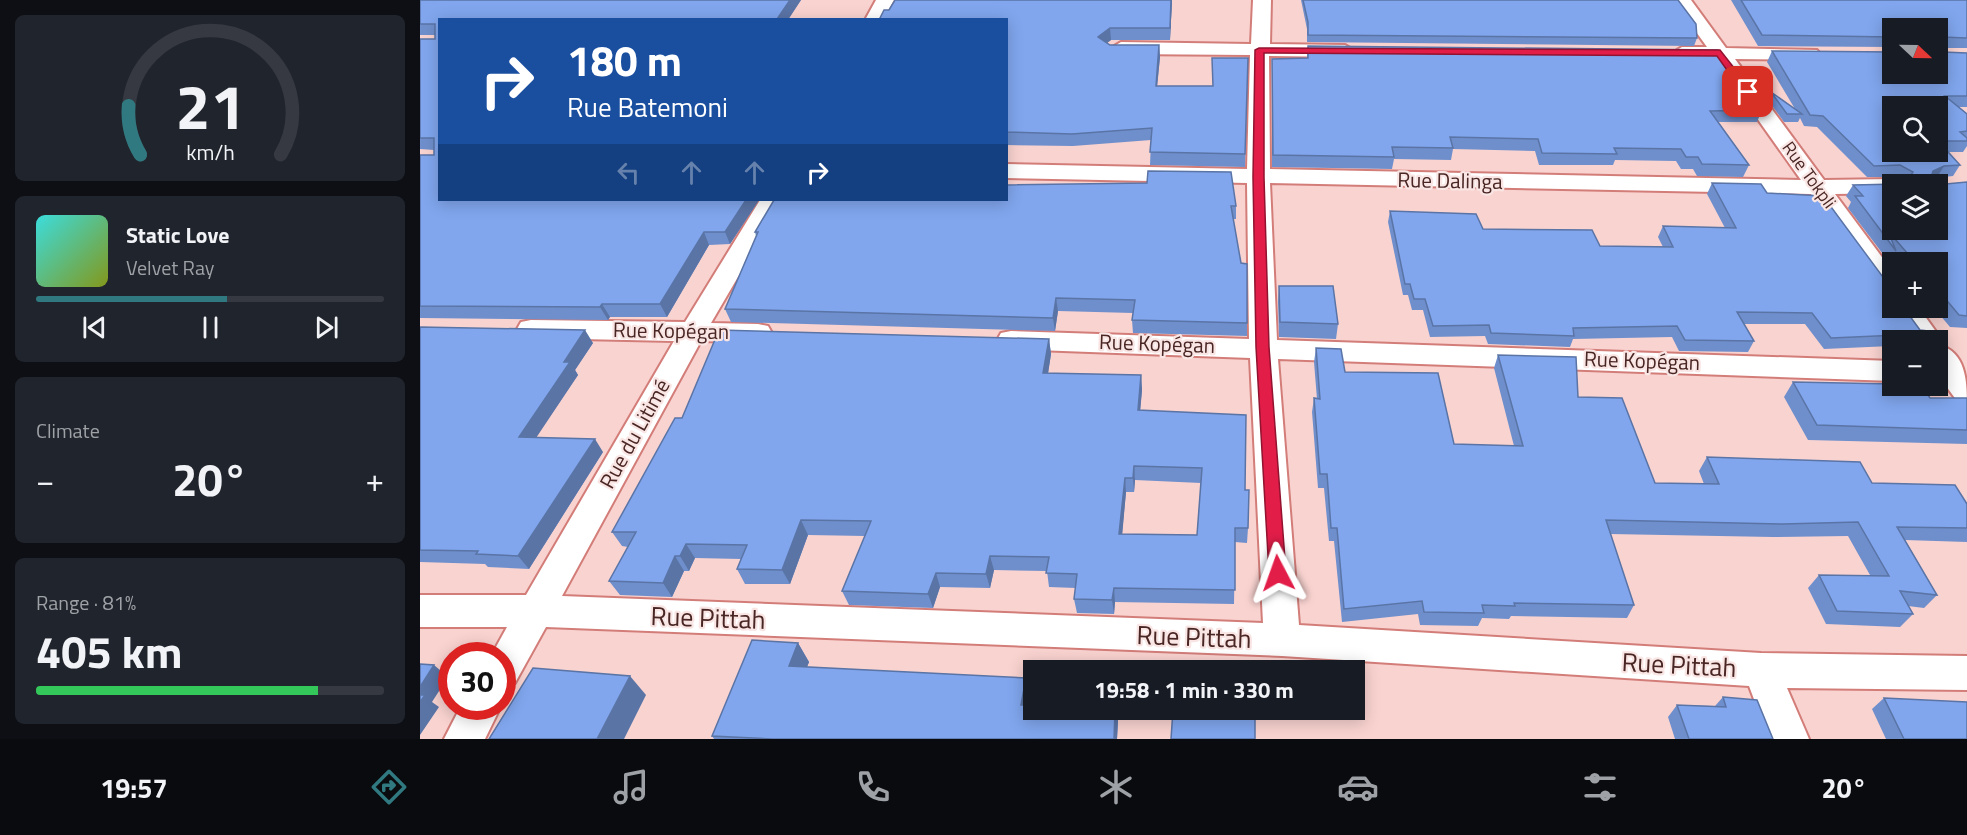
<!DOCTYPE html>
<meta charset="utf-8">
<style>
:root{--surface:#171b24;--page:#20242c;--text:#f1f3f6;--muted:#9ea1a6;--line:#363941;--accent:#307980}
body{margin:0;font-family:"Titillium Web",sans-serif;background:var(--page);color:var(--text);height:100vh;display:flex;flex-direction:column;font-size:22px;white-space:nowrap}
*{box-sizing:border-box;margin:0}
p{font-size:20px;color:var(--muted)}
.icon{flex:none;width:33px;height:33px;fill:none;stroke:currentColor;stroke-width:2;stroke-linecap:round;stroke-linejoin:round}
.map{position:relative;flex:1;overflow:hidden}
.sheet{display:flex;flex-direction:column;gap:15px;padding:15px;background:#0d0f14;width:420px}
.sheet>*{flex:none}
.guide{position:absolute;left:18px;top:18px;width:570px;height:183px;border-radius:0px;box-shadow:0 3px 15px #0003;background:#1a4fa0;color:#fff;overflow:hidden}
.needle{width:39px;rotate:112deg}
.buttons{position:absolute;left:1462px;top:18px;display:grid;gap:12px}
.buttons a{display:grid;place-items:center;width:66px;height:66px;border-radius:0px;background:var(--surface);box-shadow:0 3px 15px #0003;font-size:30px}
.speed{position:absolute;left:18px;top:642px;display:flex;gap:12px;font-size:30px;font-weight:700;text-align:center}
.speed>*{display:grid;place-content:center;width:78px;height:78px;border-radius:50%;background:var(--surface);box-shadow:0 3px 15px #0003;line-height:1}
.speed .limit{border:9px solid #d22;background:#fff;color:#111}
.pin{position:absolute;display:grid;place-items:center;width:51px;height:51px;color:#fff;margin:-26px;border-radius:12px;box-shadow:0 3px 9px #0006}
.me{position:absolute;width:66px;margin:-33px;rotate:356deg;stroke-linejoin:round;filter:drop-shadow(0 0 4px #0008)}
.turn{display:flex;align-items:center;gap:21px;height:126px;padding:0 30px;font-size:27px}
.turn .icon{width:78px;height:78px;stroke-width:2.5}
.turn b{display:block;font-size:42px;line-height:51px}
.lanes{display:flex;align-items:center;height:57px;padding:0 30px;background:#0003;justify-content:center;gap:30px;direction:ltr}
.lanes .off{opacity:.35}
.big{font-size:45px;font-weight:700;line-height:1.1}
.sheet .widget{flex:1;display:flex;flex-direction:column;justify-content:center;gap:9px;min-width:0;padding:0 21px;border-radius:9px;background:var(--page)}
.sheet .dial{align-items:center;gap:0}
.dial svg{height:156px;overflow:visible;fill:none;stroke:var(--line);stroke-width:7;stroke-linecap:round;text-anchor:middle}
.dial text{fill:var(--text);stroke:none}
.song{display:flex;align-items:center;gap:18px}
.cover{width:72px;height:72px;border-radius:9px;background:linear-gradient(135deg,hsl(180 70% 55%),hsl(70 70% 35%))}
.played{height:6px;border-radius:3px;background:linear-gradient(90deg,var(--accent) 55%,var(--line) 55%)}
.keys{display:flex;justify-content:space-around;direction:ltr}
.heat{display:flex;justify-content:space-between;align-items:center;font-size:33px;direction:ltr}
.charge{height:9px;border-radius:4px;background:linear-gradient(90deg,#34c759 81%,var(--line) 0)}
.trip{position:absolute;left:603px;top:660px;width:342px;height:60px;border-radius:0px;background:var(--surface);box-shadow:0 3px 15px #0003;font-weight:700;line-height:60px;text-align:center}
.tab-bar{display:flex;height:96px;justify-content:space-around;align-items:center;background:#090b0e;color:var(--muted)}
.tab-bar .icon{width:42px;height:42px}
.tab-bar .active{color:var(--accent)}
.tab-bar b{font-size:27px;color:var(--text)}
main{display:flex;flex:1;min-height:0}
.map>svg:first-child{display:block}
</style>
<main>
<section class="sheet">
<div class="widget dial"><svg viewBox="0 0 100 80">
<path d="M14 69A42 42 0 1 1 86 69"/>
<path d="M14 69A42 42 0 0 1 8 44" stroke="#307980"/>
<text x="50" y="56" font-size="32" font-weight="700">21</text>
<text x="50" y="72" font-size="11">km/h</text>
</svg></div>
<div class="widget">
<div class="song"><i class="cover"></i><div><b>Static Love</b><p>Velvet Ray</p></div></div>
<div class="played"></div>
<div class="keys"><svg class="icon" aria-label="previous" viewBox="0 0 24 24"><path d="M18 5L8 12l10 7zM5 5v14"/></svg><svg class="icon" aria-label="pause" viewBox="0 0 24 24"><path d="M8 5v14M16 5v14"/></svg><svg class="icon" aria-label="next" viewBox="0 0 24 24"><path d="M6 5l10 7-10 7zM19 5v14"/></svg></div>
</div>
<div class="widget"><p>Climate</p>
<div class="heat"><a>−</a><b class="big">20°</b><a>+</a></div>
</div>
<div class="widget"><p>Range · 81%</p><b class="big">405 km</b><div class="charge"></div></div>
</section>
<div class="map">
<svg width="1547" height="739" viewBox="0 0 1547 739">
<rect width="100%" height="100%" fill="#f9d3d0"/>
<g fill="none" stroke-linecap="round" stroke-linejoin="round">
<defs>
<path id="minor" d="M456 0H474L463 20H445Z
M833 0H851L850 44 925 45 935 51 925 57 849 56 850 169 1381 180 1295 59H1262L1252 53 1262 47H1287L1253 0H1271L1306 48 1397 50 1400 54 1390 60 1315 59 1404 180 1473 179 1484 184H1473V193L1415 194 1473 272V300L1464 297 1391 194 850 183 857 340 1473 361V381L858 359 879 625 1341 653 1547 656V690L1367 688 1389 739H1349L1329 686 862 656 126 627 95 683 82 688V656H71L87 627H0V595H106L254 341 111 338 101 336 97 329 101 322 111 320 265 322 340 200H363L291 323 338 324 348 326 352 333 348 340 338 342 281 341 142 596 843 623 830 358 591 349 581 347 577 340 581 333 591 331 829 339 827 183 586 178V164L827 169 830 55 701 54 691 48 701 42 831 44Z
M1473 306 1499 308 1522 340 1519 345C1546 352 1547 381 1547 405L1537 401 1518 375V340H1494L1472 308Z
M41 706H81L65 739H24Z"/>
</defs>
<!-- minor casing -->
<use href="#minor" stroke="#d37d79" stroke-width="4"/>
<!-- minor -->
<use href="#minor" fill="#fff" fill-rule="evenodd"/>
</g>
<!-- wall -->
<path fill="#6f8fcc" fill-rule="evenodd" d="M0 0H381L368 19 20 200H339L310 244 289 245 247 317H190L188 320 0 318V155H14V150L0 149V39H15V35H0Z
M752 0 750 40H691L687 43 690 45H739L740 57 737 86H792L828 58 825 167 730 165 731 140 653 146 586 145V20Z
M881 0H1258L1277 38 1274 46 887 42V29Z
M1311 0H1547V48H1523V52L1547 53V107H1538L1547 114V146L1543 152H1529L1540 165 1533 176 1524 177 1526 184 1547 182V328L1530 327 1514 308H1518V262H1477L1472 257 1469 262 1428 208 1431 202 1426 196 1433 185 1477 184 1479 180 1473 177H1447L1397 127 1384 126 1380 118 1378 122H1364L1348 100 1351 92 1375 109 1347 62 1352 51 1518 74 1473 28V47L1338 46Z
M888 46 1342 110 1337 122H1298L1329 165 1323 177 1277 176 1273 169H1261L1256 161 1195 160 1193 165H1119L1115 151 1033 149 1031 160 974 159 972 169 852 167V59L887 58Z
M1292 183 1347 193 1473 308 1511 340H1473V347L1471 346 1404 349 1385 324H1324L1334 341 1328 352 1259 351 1252 337 1153 339 1150 347 1068 344 1065 336 1010 337 1003 310H992L988 295H983L968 222 970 211 1063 229 1180 246 1243 247 1238 237 1243 226 1305 228 1287 194Z
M816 206V219H813L827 323V336L713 333 712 320 713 313 638 311 635 331 311 322 305 309 336 236 335 232Z
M859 286 918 324 916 339 859 337 858 301Z
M0 327 173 343 155 370 158 375 116 437 183 452 109 569 68 567 65 564 0 562Z
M629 339 631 354 628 373 721 375 722 390 720 410 825 490 828 528 827 543 815 542 814 604 695 602 694 614 657 613 654 599 656 588 629 587 627 571 574 570 570 588 520 587 513 608 429 605 422 591 445 536 388 535 370 584H325L317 569 321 559 275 558 269 571H264L252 597 200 595 189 581 208 547 202 546 192 532 262 418ZM715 480 781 483 777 535 702 534 706 492H714Z
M896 348 925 372 1034 444 1094 446 1074 368 1078 355 1158 397 1235 483 1284 484 1279 471 1287 457 1452 483 1547 504V542L1485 540 1517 595 1504 608 1488 606 1493 614 1480 627 1406 624 1388 588 1399 575H1450L1428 536 1353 537 1190 534 1214 605 1207 618 1091 616 1089 619 1062 618 1058 626 1000 625 998 614 922 622 914 541H909L904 488H898L892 412 894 398 897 399 894 362Z
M1373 382 1510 398H1547V444L1388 440 1364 397Z
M378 643 389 662 387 667 606 678 611 696 609 705 614 710H696L698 721 697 739H294L292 736Z
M1303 697 1353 739H1255L1248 717 1257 705 1295 706Z
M1464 698 1547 739H1466L1452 709Z"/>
<!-- shaded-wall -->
<path fill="#5a74a6" d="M370 0H381L368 20 357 19Z
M751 0H752L750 40V28Z
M690 28 691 40 679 49 678 37Z
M739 45 740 57 736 98V86Z
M1524 166 1517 177 1506 182 1513 171Z
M326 200H339L310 244 305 232Z
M284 232 289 245 247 317 240 304Z
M636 298 638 311 635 331 633 318Z
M182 304 190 317 188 320 180 307Z
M165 330 173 343 155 370 158 375 108 450 99 437 144 362Z
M629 339 631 354 626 387 623 373Z
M721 375 722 390 719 425 718 410Z
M175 439 183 452 109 569 98 556Z
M714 466 715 480 714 492 713 478Z
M705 478 706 492 701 548 699 534Z
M381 520 388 535 370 584 362 570Z
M266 544 275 558 269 571 260 556Z
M255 556 264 571 252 597 243 583Z
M570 556 574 570 570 588 566 574Z
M516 573 520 587 513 608 508 594Z
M694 588 695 602 694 614 692 600Z
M378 643 389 662 380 684 369 666Z
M14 665 28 677 12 702 19 707 0 735V687Z
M210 676 226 695 204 739H177Z
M606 678 611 696 606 723 601 705Z
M695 710H696L698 721 697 739H694Z"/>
<!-- building -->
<path fill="#81a6ed" stroke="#5a74a6" stroke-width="1.5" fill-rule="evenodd" d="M0 0H370L357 19 376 20H20V200H326L305 232H284L240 304H182L180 307 0 306V155H14V138H0V39H15V24H0Z
M475 0H751L750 28H690L678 37 690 45H739L736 86H793L792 58H828L825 154 730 152 732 128 652 134 586 132V20H459L464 10H469Z
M883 0H1258L1276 24 1277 38 888 35V22Z
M1321 0H1547V38L1522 37 1523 52 1547 53V96H1525L1547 114V131L1540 132 1547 138V141H1518L1540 165 1524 166 1513 171 1512 174 1523 175 1526 184 1547 182V316L1539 315 1518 290V262H1495L1468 231 1476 251 1435 196H1443L1433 185 1480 184 1482 175H1491L1493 172 1480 165 1454 166 1403 116 1390 115 1352 51 1473 52V74H1518V28H1473V37L1342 35ZM1473 106H1518V152H1473ZM1473 184H1518V230H1473Z
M888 46 1298 50 1342 110 1290 111 1329 165 1282 164 1278 157H1266L1261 149 1194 148 1197 154 1122 153 1118 139 1030 137 1033 148 972 147 974 157 853 155 852 59 888 58Z
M1351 92 1382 114H1367Z
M728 171 811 172 816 206H811L821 263 827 264V323L712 320 715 300 636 298 633 318 305 309 338 232H335L354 200H586V185L727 183Z
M1292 183 1341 184 1347 193 1403 196 1471 288 1473 289V308H1484L1500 330 1508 331 1511 340H1493L1479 335 1411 338 1392 313 1317 312 1334 341 1265 340 1257 326 1153 328 1154 336 1071 333 1069 325 1013 326 1005 299H994L990 284H985L970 211 1056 214 1063 229 1172 230 1180 246 1253 247 1243 226 1316 228Z
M859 286H913L918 324 860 322Z
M0 327 165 330 144 362H150L99 437 175 439 98 556 56 554 58 551 0 550Z
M299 330 629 339 623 373 721 375 718 410 826 415 825 490H829L828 528H815V590L694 588 692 600 654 599 657 574 626 573 629 557 570 556 566 574 516 573 508 594 422 591 451 521 381 520 362 570 317 569 327 545 266 544 260 556H255L243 583 189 581 216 532H192L255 418H262ZM714 466 782 468 777 535 699 534 705 478H713Z
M896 348 921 349 925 372 1018 373 1034 444 1103 446 1078 355 1156 357 1158 397 1202 398 1235 483 1299 484 1287 457 1440 462 1452 483 1535 485 1547 504V528L1477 527 1517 595 1480 591 1493 614 1417 611 1399 575 1469 576 1438 522 1363 524 1186 520 1214 605 1094 603 1095 606 1062 605 1064 613 1004 612 1002 601 924 609 917 528H911L907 474H900L894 398 900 399Z
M1373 382 1473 384V386H1502L1510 398H1547V430L1397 425Z
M332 640 378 643 369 666 606 678 601 705H614V710H695L694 739H353L292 736Z
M0 664 14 665 0 687Z
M113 668 210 676 177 739H69Z
M0 695H5L0 702Z
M1303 697 1337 700 1353 739H1269L1257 705 1306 707Z
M1464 698 1547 702V739H1484Z
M753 710H835V739H751Z"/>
<!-- route -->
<path fill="#e11d48" stroke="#92132f" stroke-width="1.5" d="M839 48 1300 50 1333 92 1324 94 1297 56 844 53V177L849 347 866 573 863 578H852L849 573 836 347 833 177 835 50Z"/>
<g text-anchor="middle" stroke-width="4.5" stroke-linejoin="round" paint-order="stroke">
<!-- far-street labels -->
<g font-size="18" fill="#492624" stroke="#f9e6e4">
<text transform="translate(1389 175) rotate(54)" y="6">Rue Tokpli</text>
</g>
<!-- street labels -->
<g font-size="21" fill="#492624" stroke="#f9e6e4">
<text transform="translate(1030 181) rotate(1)" y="7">Rue Dalinga</text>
<text transform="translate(251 331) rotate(1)" y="7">Rue Kopégan</text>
<text transform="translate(737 344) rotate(2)" y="7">Rue Kopégan</text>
<text transform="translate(1222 361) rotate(2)" y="7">Rue Kopégan</text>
<text transform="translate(215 434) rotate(-61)" y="7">Rue du Litimé</text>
</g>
<!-- near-street labels -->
<g font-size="26" fill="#492624" stroke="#f9e6e4">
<text transform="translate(288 618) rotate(2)" y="9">Rue Pittah</text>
<text transform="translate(774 637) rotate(2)" y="9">Rue Pittah</text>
<text transform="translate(1259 665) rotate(3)" y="9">Rue Pittah</text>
</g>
</g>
</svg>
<div class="buttons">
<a><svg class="needle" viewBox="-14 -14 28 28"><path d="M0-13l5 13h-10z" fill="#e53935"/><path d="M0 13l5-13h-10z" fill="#9ea1a6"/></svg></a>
<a><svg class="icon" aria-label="search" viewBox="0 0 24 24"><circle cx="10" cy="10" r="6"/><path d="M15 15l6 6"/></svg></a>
<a><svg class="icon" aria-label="layers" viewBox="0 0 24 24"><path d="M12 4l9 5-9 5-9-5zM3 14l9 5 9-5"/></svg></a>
<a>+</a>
<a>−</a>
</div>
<div class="speed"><div class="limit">30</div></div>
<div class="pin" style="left:1328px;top:92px;background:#d93025"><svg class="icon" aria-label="arrive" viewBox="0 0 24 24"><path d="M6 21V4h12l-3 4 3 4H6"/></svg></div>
<svg class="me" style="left:858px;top:573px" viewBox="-20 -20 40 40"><path d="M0-17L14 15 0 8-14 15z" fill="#e11d48" stroke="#fff" stroke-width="4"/></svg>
<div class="trip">19:58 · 1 min · 330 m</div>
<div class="guide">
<div class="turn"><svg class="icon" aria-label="right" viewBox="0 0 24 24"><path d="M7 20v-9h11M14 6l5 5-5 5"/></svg><div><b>180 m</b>Rue Batemoni</div></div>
<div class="lanes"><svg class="icon off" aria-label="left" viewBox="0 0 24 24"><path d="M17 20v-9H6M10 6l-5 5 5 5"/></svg><svg class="icon off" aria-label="ahead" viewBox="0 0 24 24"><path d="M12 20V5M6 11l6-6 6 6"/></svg><svg class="icon off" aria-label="ahead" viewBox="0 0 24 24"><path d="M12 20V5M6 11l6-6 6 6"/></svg><svg class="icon" aria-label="right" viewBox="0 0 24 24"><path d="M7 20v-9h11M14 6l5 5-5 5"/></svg></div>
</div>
</div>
</main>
<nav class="tab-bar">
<b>19:57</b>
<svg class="icon active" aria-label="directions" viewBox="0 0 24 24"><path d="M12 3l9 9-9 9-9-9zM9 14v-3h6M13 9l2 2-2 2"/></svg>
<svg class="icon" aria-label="music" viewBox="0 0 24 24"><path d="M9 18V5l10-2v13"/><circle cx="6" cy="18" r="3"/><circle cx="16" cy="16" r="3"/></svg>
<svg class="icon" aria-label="phone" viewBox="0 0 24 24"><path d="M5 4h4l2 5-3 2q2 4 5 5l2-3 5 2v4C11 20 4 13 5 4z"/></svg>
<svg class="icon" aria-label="climate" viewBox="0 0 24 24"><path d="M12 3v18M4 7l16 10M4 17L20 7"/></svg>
<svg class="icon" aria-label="car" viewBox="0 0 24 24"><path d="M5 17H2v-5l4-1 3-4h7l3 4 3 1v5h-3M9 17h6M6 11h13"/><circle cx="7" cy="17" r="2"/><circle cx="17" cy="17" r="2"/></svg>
<svg class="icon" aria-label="filters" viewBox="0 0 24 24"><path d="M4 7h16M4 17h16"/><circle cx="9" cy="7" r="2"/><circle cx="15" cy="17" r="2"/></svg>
<b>20°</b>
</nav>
